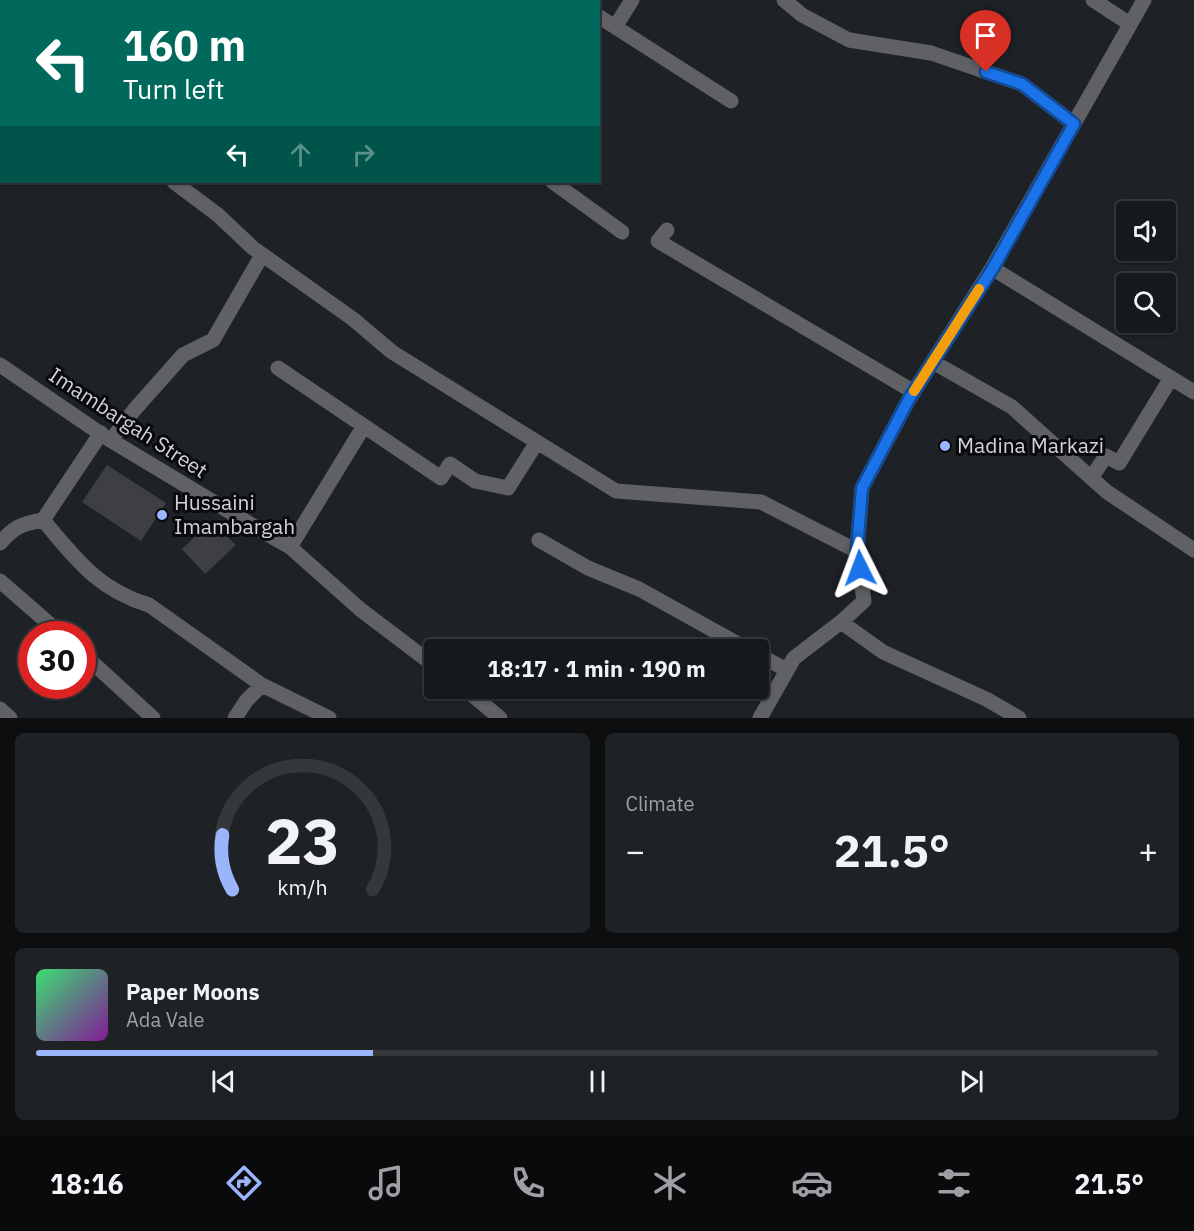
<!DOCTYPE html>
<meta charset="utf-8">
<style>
:root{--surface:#16191c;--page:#1f2225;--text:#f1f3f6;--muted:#9ea0a3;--line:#35383b;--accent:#9bb5fd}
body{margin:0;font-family:"IBM Plex Sans",sans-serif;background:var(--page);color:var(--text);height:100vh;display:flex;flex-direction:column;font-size:22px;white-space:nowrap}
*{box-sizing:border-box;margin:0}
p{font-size:20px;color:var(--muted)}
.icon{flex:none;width:33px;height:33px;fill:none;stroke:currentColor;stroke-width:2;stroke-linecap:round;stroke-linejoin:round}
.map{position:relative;height:718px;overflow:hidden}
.sheet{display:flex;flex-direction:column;gap:15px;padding:15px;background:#0c0e0f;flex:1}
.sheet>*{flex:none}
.guide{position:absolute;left:0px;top:0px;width:600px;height:183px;box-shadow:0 2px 4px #0004,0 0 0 2px var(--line);background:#00695c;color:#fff;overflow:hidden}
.buttons{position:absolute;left:1116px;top:201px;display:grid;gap:12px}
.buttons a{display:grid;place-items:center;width:60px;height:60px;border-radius:6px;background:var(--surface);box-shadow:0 2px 4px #0004,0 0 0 2px var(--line);font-size:30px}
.speed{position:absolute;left:18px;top:621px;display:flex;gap:12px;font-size:30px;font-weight:700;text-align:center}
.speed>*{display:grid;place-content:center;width:78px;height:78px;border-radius:50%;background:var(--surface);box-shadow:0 2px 4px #0004,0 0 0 2px var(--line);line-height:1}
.speed .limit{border:9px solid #d22;background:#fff;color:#111}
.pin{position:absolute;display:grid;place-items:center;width:51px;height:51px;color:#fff;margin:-62px -26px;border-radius:50% 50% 50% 0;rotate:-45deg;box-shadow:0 0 6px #0007}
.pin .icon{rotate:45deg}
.me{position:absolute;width:66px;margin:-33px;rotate:357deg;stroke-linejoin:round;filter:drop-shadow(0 0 4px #0008)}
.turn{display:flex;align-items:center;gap:21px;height:126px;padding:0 24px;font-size:27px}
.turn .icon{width:78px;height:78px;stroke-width:2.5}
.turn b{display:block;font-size:42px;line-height:51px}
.lanes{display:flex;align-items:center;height:57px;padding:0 24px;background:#0003;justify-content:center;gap:30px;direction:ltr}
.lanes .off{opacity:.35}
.big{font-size:45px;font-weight:700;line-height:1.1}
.sheet .tile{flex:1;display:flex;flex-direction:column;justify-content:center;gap:9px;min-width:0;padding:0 21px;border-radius:9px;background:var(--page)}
.sheet .dial{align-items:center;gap:0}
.dial svg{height:156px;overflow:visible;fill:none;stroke:var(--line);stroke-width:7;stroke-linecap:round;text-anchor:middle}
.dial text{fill:var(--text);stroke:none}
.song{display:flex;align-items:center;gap:18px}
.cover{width:72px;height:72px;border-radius:9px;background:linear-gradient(135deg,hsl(140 70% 55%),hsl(290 70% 35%))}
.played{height:6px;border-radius:3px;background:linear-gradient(90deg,var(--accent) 30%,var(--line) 30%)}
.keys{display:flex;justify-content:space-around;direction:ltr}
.heat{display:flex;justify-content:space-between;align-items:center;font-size:33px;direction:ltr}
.sheet .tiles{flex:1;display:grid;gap:15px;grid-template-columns:1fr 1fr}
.tile:last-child{grid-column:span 2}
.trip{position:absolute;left:424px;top:639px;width:345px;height:60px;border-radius:6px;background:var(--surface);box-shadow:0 2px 4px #0004,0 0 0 2px var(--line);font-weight:700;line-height:60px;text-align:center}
.dock{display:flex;height:96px;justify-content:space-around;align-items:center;background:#090a0b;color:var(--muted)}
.dock .icon{width:42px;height:42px}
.dock .on{color:var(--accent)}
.dock b{font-size:27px;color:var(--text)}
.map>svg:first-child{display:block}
</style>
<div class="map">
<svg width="1194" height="718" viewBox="0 0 1194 718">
<rect width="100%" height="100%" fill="#1e2126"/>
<!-- building -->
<path fill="#3d3f45" d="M107 465 166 503 141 541 82 502Z
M211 521 236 545 205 574 182 549Z"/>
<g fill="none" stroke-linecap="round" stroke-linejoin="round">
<!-- minor -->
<path stroke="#606164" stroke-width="15" d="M252 0 253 2
M584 0V2
M784 0 802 15 849 40 931 53 1022 84 1074 124
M1093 0 1130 24
M598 16 731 101
M615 27 632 0
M174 182 218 215 253 248 353 319 392 352 616 491 761 502 857 551
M553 182 622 232
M667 230 658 241 914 392
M992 268 1194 392
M933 362 1012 407 1107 492 1194 550
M0 365 107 438 260 530 290 547 361 610 435 666
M278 368 441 478 450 464 475 481 508 488 537 442
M111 440 135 409 183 355 213 340 262 255
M1091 478 1106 456 1119 463 1171 378
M43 520C76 559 97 589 149 605L262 685 329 718
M539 540 588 568 639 589 749 650
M0 543C14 527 21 524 43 520L101 433
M290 547 364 426
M0 581 61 634
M841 622 883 652 986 699 1019 718
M82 653 153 718
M759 655 787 670
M464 688 500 718
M0 709 10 718
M235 718 246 701 262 685
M760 718 794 658 841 622 864 601 857 551 862 488 909 399 992 268 1144 0"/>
<!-- major -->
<path stroke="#9fa1a8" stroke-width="15" d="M97 2 98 0
M129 2 130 0
M0 86 2 85
M0 112 2 111"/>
</g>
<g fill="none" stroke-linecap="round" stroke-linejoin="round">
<defs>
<path id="route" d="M860 568 857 551 862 488 909 399 993 268 1074 124 1022 84 986 72"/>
</defs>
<!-- route casing -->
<use href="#route" stroke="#114b97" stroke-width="15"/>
<!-- route -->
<use href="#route" stroke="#1a73e8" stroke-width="10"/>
<!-- slow -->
<path stroke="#f59e0b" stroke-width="10" d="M914 391 979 289"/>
</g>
<!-- markers -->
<g fill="#9bb5fd" stroke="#090a0d" stroke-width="2">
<circle cx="945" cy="446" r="6"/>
<circle cx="162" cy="515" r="6"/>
</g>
<g text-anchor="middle" stroke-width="6" stroke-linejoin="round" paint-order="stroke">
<!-- street labels -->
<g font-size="21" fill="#d0d2d6" stroke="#090a0d">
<text transform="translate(128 423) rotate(33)" y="7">Imambargah Street</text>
</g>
<!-- poi labels -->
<g font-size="21" fill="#d0d2d6" stroke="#090a0d" text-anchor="start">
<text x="957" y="453">Madina Markazi</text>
<text x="174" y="510">Hussaini<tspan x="174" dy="24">Imambargah</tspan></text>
</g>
</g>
</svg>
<div class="buttons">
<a><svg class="icon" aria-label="sound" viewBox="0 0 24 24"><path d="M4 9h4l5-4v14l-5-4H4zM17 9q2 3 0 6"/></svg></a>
<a><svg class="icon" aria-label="search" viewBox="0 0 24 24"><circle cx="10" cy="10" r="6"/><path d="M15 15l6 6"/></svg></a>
</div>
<div class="speed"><div class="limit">30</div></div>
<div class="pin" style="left:986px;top:72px;background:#d93025"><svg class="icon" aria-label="arrive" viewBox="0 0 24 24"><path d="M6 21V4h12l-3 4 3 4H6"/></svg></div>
<svg class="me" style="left:860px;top:568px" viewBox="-20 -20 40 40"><path d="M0-17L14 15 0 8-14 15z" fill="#1a73e8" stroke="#fff" stroke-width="4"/></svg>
<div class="trip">18:17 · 1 min · 190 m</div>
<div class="guide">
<div class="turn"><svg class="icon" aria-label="left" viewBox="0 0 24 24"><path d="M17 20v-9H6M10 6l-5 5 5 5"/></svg><div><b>160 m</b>Turn left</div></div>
<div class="lanes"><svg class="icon" aria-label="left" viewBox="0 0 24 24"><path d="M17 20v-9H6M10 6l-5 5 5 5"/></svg><svg class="icon off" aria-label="ahead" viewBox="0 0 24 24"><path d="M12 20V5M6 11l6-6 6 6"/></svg><svg class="icon off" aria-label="right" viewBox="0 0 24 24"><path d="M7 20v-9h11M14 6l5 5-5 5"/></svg></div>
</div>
</div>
<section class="sheet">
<div class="tiles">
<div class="tile dial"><svg viewBox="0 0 100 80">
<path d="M14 69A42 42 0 1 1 86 69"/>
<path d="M14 69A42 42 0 0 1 9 41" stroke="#9bb5fd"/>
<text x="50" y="56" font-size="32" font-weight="700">23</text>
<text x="50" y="72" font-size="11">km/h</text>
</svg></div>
<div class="tile"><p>Climate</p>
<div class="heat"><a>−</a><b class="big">21.5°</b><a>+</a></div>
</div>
<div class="tile">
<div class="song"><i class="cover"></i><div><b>Paper Moons</b><p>Ada Vale</p></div></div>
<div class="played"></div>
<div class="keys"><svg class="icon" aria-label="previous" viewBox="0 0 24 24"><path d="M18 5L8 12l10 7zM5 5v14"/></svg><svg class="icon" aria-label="pause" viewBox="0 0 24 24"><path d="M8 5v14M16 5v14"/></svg><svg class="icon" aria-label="next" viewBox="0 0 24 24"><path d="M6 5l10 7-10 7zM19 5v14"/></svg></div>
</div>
</div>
</section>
<nav class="dock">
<b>18:16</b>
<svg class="icon on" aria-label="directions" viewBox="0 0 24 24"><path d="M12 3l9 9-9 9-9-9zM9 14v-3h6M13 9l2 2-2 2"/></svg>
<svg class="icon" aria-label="music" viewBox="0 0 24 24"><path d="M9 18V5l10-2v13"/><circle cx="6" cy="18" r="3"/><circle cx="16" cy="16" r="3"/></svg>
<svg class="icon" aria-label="phone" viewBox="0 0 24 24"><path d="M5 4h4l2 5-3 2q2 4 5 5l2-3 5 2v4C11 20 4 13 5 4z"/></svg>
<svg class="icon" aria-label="climate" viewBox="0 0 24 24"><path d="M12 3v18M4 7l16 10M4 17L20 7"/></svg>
<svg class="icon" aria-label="car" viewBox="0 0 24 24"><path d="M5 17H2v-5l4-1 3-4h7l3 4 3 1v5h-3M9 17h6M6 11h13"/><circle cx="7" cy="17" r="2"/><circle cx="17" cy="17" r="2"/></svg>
<svg class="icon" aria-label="filters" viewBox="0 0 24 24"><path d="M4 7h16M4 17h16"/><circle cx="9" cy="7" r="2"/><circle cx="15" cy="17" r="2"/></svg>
<b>21.5°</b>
</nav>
